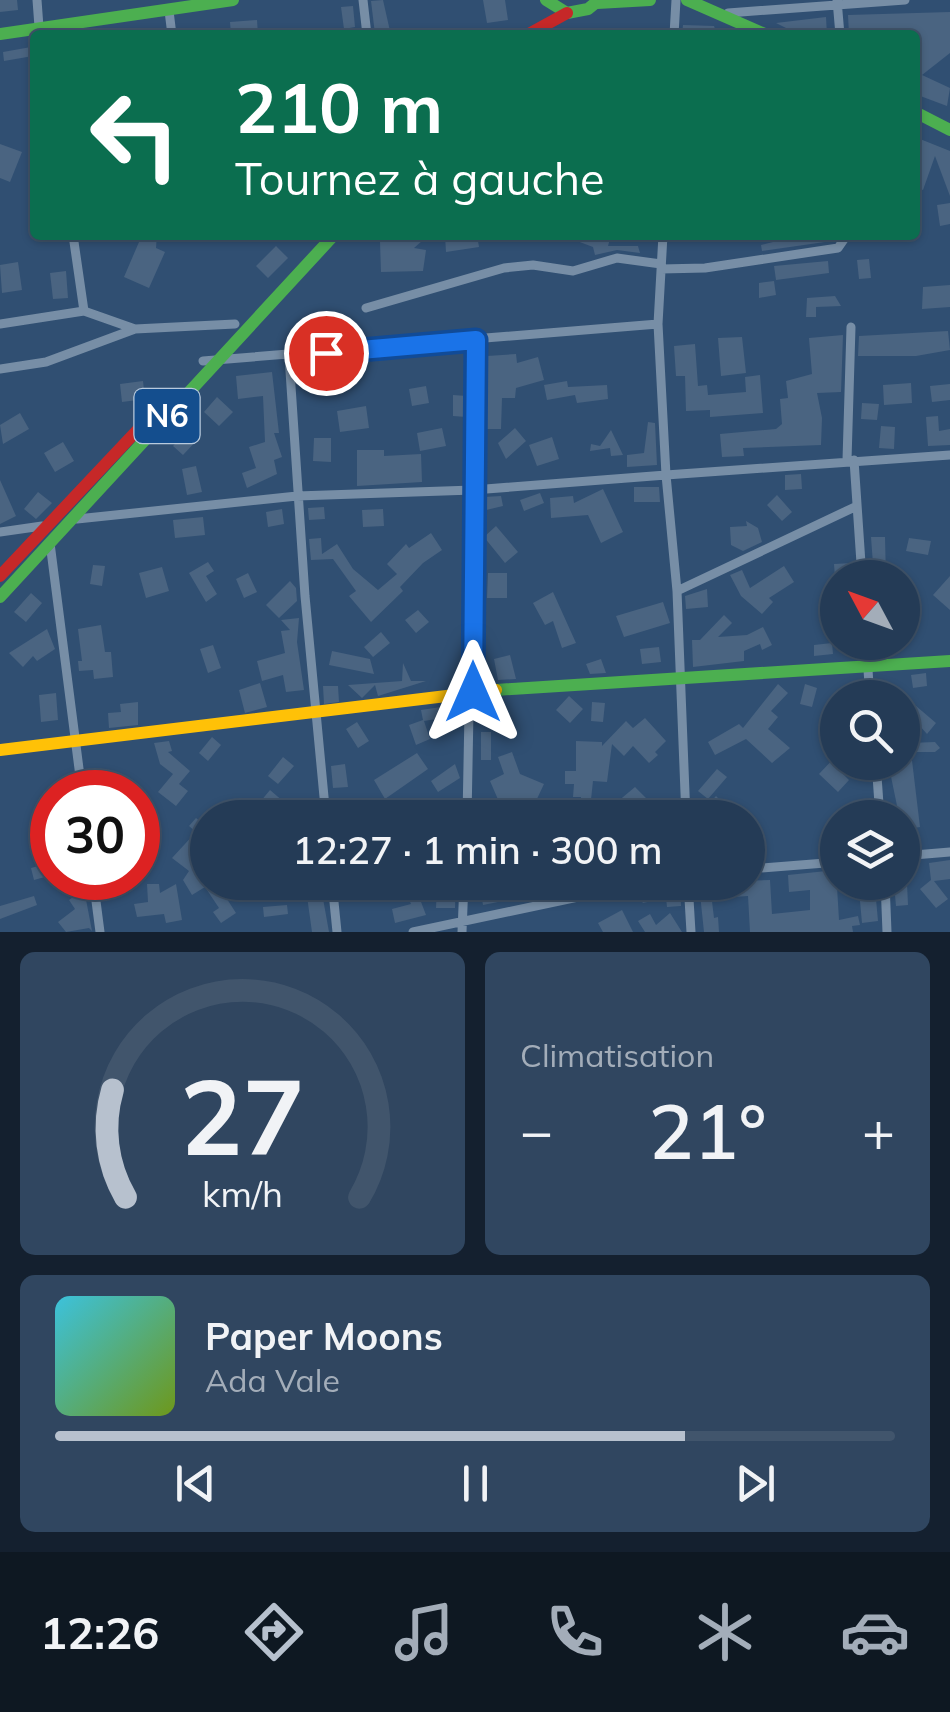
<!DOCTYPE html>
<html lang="fr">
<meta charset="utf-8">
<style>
:root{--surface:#243b56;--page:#304660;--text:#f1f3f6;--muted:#a3adb9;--line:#41556c;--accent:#b7c1ce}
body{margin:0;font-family:Mulish,sans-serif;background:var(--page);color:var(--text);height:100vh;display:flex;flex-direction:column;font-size:38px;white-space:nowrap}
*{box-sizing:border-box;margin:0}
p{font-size:32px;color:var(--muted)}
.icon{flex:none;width:55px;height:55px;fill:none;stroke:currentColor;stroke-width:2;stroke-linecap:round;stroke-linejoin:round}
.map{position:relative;height:932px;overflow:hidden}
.side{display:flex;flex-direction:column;gap:20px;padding:20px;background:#14202f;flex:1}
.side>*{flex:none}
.hud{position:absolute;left:30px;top:30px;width:890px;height:210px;border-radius:10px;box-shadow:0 2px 8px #0004,0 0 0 2px var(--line);background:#0b6e4f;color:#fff;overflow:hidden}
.needle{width:65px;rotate:311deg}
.buttons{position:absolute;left:820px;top:560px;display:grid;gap:20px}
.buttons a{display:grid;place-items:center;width:100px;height:100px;border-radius:50%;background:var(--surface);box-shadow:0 2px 8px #0004,0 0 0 2px var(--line);font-size:50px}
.speed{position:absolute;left:30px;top:770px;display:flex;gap:20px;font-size:50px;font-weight:700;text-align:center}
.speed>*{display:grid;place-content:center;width:130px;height:130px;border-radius:50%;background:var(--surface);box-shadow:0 2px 8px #0004,0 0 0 2px var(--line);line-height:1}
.speed .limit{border:15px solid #d22;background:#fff;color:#111}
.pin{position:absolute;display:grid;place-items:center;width:85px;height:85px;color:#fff;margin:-42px;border:5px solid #fff;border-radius:50%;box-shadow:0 2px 10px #0007}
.me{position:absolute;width:110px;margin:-55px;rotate:0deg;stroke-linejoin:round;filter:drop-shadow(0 0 8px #0008)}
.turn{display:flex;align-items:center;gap:35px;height:210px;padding:0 40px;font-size:45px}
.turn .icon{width:130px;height:130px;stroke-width:2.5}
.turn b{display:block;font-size:70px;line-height:85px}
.big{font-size:75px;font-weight:600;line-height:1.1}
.side .tile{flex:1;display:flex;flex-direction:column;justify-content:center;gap:15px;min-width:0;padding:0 35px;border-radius:15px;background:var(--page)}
.side .dial{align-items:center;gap:0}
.dial svg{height:260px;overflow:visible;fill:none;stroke:var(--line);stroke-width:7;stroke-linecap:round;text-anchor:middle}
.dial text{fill:var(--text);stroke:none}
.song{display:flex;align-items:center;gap:30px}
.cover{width:120px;height:120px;border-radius:15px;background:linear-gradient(135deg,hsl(190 70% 55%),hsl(80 70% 35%))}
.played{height:10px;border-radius:5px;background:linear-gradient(90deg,var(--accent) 75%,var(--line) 75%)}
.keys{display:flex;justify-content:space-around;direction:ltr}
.heat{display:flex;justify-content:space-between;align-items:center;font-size:55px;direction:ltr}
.side .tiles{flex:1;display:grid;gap:20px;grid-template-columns:1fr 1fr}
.tile:last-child{grid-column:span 2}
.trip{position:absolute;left:190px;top:800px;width:575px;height:100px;border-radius:50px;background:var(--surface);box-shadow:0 2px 8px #0004,0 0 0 2px var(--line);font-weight:600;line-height:100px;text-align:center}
.tab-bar{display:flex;height:160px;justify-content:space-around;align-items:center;background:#0e1822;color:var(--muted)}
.tab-bar .icon{width:70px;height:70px}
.tab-bar .on{color:var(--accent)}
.tab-bar b{font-size:45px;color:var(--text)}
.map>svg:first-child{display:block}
</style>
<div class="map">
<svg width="950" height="932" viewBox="0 0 950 932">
<rect width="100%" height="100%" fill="#304f72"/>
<!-- building -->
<path fill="#4a6481" d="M0 0H17L18 10 0 12Z
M383 0 390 31 375 34 371 1Z
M483 0H505L508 20 487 23Z
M353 6 355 27 344 29 341 7Z
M950 12V53L922 75 950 88 947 106 915 94V34L849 35 848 15Z
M826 17 827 35H800L776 23Z
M257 20 258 35H231L230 22Z
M683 25 714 26 717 35H682Z
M31 47 33 56 4 61 3 52Z
M915 137 950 151V196L935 156 923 190 915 187Z
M0 144 22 152 10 182 0 178Z
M950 203V224L940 226 937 205Z
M142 235H157L156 248 165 252 149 288 124 277Z
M477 235 479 247 446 252 445 236Z
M561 235H611L608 246H638L640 253 617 250 595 255 593 247Z
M770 235H786L788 239 825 235V242L762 251 761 245 773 242Z
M422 241 414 248 426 250 423 271 381 272 380 242Z
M276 246 288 258 268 278 256 266Z
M869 259 871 278 859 279 857 260Z
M828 261 829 273 776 280 774 266Z
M18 262 22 290 2 293 0 265Z
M66 271 68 298 53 299 50 273Z
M774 281 776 295 759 298V283Z
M950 285V307L922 309 923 287Z
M835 296 841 306 816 307V317H806L807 298Z
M948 331 950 350 916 356H858L859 336Z
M843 335 841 392 817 393 822 418 821 445 743 448 744 456 722 457 720 434 776 429 782 424 780 399 788 398 786 381 812 374 809 338Z
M742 337 746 373 721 376 718 338Z
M695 344 698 386 707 385 708 395 746 392 745 377 760 375 763 413 710 417V410L686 411 685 376H676L674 346Z
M516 354 517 363 538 357 544 380 516 388 515 398H502L501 429H484L487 356Z
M272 372 279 433H274L282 457 274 460 277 474 247 488 242 473 256 468 249 447 265 442 263 396 238 399 236 376Z
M143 381 145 399 122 402 120 384Z
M567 381 568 387 607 385 608 399 577 403 575 395 547 400 544 385Z
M911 383 912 403 884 405 883 385Z
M950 384V400L932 402 930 386Z
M426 386 429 403 412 406 409 389Z
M453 395 467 396 466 417 453 416Z
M217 397 233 412 219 426 204 412Z
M862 403 879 404 877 420 861 419Z
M366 406 369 428 340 432 337 411Z
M20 413 29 429 3 444 0 425Z
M938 416 939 431 950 429V445L928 446 926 417Z
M648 422 655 423 657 465 627 467V455L644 453Z
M881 426 895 427 894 449 879 448Z
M190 428 200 437 183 455 173 446Z
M442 428 446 446 420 451 417 433Z
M515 428 526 441 506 459 498 443Z
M611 430 623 455 611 456 610 448 590 451 591 444 600 446Z
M552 437 559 459 537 466 529 445Z
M314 438H331V462L313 461Z
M63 442 74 461 55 472 44 453Z
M357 450H384V456L421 454 422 482 357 486Z
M196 466 202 492 187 495 182 469Z
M801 474 802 489 785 490V475Z
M0 480 16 516 0 524Z
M634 487H659L660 502H634Z
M603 489 623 532 601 543 588 515 551 518 550 498 573 496 574 503Z
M38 492 52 503 36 519 24 509Z
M540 493 544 503 524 511 520 500Z
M777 495 792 512 782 521 767 505Z
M501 496 503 506 482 511 484 497Z
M324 507 325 519 309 520 308 508Z
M282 509 284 524 268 527 266 512Z
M383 509 384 526 363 527 362 510Z
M203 517 205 535 175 538 173 520Z
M746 521 758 528 762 542 743 551 731 545 730 527 747 526Z
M496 526 518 552 505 563 484 537Z
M431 533 442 550 423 563 400 587 403 591 371 622 349 596 356 591 333 559 311 560 309 539 321 538 322 554 337 544 353 569 378 590 397 574 387 564 406 544 409 548Z
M871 537H885L886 578H874Z
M909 538 931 541 928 555 906 551Z
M208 562 214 571 206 576 217 594 206 602 189 573Z
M853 563 854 578H835L834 564Z
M93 565 105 566 102 586 90 584Z
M784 566 794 582 769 598 773 602 762 614 741 596 730 575 742 570 750 588Z
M162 567 169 591 146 598 139 573Z
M248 573 257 592 244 598 236 579Z
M488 573H507V598H487Z
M950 576V610L933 595Z
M290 581 296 588 297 601 279 618 266 605Z
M707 589 708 607 686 609 685 596Z
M553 592 576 643 562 648 553 621 545 625 533 603Z
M31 593 42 603 26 622 14 612Z
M663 602 670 623 624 637 616 616Z
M418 610 429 622 416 633 405 620Z
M724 615 732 623 718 637 747 635 763 627 772 645 762 650 760 644 744 651V661L693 667 692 640H700Z
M299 618 297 642 304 690 286 692 283 675 262 681 257 661 285 653 281 631 290 630 281 620Z
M101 625 105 652H111L113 677 94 679 93 670 79 671 78 661H82L78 629Z
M47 629 55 649 37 661 33 656 23 667 9 653Z
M381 632 390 643 373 657 364 647Z
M832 643 833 654 814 656V645Z
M213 645 221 668 208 673 200 649Z
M659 647 661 662 642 664 640 649Z
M332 651 370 659 374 674 329 665Z
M510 655 516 679 498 680 494 659Z
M601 659 606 673 590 674 586 664Z
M403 663 411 681H426L378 696 375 685 362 698 348 685 402 681Z
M926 673 927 686 913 688 911 675Z
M260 683 267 707 245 713 239 690Z
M778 684 788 693 771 711 778 717 768 729 790 748 772 763 746 739 715 755 708 742 739 724 743 728Z
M805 684 817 688 812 707 800 704Z
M323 686H338L339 702 324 704Z
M56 693 58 720 41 722 39 695Z
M902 694 936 723 927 734 902 706Z
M569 696 583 709 570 723 556 710Z
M138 702V725L109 728 108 713 121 712 120 704Z
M592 702 605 703 603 722 591 721Z
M454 705 455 716 424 721 430 739 416 745 409 725 423 720 421 710Z
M645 718 666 741 655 752 658 755 649 763 633 746 624 756 612 744 607 782 593 781 589 818H579L581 797H573L574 784H565V771H576V741L602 742V746L626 721 633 728Z
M357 722 369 741 358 748 346 729Z
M481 732H491V760H481Z
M902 732H909L910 743 935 742 940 748 935 752H911L920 827 902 830 888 762H902Z
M838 733V769L849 780 838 792 819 774 836 756 825 745Z
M212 737 221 745 208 761 199 753Z
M169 741 172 751 168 752 190 771 179 784 188 791 176 806 158 792 173 774 160 764 154 743Z
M512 752 520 774 544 784 536 801 530 798 524 818H490L493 808 503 811 490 781 504 774 498 757Z
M417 753 428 769 385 799 374 780Z
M283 757 294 766 278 784 268 776Z
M345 764 348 787 333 788 331 766Z
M455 764 460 778 438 792 431 781Z
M717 769 727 777 708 799 698 791Z
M635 787 646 798 640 804 656 818H598Z
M270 790 291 808 283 818H256L251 813Z
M716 796 729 809 739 818H704L710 811 706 807Z
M838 815V845L823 832Z
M208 817V882H216L236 913 221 923 213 912 219 908 205 887 192 895 183 880 189 871 172 858 196 832 189 826 196 818 202 823Z
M950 860V879L934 881 948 899 936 908 920 889 931 880 929 863Z
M52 862V875L34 880 31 868Z
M836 870 839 920 858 916 860 925 852 926 853 932H750L748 896 734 897V889L708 891 707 882 770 880 772 914 810 910V890L789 892 788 875Z
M305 882H320L329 932H312Z
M343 882H404V887L345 899Z
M437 882H456L455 908H436Z
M680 883 681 906 667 907 666 898 643 903 636 893Z
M907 883 908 905 896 906 894 884Z
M147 884H159L160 893 176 884 182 920 166 923 164 914 137 917 134 904 148 902Z
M495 884 498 902 483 905 480 888Z
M415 886 426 915 395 923 392 909 411 904 405 890Z
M84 889 92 931 89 928 66 932 58 922 75 909 69 900Z
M711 893 714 918 718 917 719 932H704L700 894Z
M34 896 37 905 0 919V906Z
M876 899 878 921 862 923 860 901Z
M287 905 288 914 264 917 263 907Z
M622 910 633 932H603L598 923Z
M670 913 682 932H645L638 921 650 914 656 925Z"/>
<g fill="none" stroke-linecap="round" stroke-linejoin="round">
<!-- street -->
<path stroke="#778ea6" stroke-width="9" d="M37 0 39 27
M363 0 367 35
M837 0 840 35
M169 11 172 35
M728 13 905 0
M674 35 676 0
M73 235 84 311
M315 235 320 236
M663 235 658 324 666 475 950 455
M661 269 705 268 838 248 847 235
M366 308 504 268 533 265 573 271 617 258 661 264
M0 324 84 311 135 329 235 324
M289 356 305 596 326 818
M203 361 658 324
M0 369 46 362 135 329
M847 460 851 327
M854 460 862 578
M77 519 297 496 473 490 666 475 677 591
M0 532 42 526
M50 543 82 792
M866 642 870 698
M876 762 880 818
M467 818 476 340
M686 818 677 591 857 506
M902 856 950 852
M748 869 838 862
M93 878 100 932
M332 882 337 932
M688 882 691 932
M885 882 887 932
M413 932 649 882
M462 932 464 882"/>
<!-- fast -->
<path stroke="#4caf50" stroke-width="12" d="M546 0 567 13 588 9 599 0
M687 0 767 35
M597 3 650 0
M0 34 233 0
M915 112 950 130
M0 597 334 235
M496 690 950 661"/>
<!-- slow -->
<path stroke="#ffc107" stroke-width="12" d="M0 750 496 690"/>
<!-- jam -->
<path stroke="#c62828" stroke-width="12" d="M527 35 567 13
M0 576 146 421"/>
</g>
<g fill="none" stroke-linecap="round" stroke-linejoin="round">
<defs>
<path id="route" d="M326 353 476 340 473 692"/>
</defs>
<!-- route casing -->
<use href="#route" stroke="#114b97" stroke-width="25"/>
<!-- route -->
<use href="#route" stroke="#1a73e8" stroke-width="18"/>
</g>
<g text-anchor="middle" stroke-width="10" stroke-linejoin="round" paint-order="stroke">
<!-- shield labels -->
<rect fill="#144e8e" stroke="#b8cadd" stroke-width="2.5" x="134.5" y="389" width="65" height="54" rx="8"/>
<g font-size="32" font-weight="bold" fill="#fff">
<text x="167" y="427">N6</text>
</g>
</g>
</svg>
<div class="buttons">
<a><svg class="needle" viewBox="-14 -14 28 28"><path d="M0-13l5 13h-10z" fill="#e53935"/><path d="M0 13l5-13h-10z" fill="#a3adb9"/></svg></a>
<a><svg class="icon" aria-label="search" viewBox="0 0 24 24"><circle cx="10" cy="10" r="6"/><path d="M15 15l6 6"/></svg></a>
<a><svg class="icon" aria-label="layers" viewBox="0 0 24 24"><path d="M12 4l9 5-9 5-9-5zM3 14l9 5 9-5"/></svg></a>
</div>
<div class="speed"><div class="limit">30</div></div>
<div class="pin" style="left:326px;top:353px;background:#d93025"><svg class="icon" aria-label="arrive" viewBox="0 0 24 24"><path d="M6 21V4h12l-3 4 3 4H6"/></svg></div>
<svg class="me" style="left:473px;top:692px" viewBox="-20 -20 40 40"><path d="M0-17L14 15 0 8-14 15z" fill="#1a73e8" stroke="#fff" stroke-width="4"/></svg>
<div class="trip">12:27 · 1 min · 300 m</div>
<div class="hud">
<div class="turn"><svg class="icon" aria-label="left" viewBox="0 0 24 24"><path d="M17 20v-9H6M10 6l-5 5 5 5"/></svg><div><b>210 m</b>Tournez à gauche</div></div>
</div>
</div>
<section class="side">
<div class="tiles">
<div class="tile dial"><svg viewBox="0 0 100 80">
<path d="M14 69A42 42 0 1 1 86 69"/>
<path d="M14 69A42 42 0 0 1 10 36" stroke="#b7c1ce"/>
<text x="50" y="56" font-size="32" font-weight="700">27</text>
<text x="50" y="72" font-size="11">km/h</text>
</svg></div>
<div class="tile"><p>Climatisation</p>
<div class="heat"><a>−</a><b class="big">21°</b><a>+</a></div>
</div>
<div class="tile">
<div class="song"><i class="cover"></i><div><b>Paper Moons</b><p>Ada Vale</p></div></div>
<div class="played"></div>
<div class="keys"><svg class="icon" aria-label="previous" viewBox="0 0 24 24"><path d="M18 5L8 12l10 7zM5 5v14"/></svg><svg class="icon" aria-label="pause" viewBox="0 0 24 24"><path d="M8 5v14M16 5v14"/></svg><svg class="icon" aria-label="next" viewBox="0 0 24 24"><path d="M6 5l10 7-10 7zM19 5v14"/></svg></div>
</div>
</div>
</section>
<nav class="tab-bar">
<b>12:26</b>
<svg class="icon on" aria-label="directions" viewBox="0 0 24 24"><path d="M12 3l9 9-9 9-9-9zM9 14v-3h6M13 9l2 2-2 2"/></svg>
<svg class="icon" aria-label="music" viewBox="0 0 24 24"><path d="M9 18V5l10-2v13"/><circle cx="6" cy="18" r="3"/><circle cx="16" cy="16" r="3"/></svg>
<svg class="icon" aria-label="phone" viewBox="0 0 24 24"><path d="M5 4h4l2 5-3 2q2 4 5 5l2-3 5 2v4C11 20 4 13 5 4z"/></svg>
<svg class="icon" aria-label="climate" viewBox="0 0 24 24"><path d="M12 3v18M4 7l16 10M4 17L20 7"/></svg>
<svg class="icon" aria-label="car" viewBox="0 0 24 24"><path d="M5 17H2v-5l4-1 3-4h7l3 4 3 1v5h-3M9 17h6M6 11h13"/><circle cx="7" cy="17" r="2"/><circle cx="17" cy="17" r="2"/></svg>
</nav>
